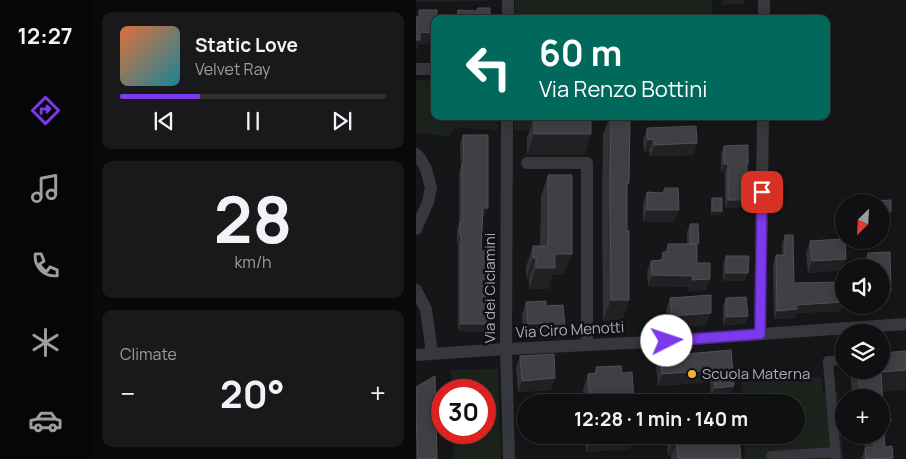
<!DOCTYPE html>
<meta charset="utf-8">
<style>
:root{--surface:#101012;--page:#19191b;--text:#f1f3f6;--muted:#9c9d9f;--line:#303032;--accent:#7c3aed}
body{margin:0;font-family:Manrope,sans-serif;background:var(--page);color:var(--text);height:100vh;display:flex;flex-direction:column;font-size:19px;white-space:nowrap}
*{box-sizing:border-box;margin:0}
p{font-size:16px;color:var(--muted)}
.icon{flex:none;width:28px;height:28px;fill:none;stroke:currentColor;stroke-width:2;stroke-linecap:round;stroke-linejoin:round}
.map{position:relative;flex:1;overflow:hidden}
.details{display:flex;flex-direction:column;gap:12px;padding:12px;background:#09090a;width:326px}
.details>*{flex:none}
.guide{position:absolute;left:15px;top:15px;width:399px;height:105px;border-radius:10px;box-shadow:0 2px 12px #0003,0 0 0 1px var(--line);background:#00695c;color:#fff;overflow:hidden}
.needle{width:32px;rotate:204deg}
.tools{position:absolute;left:419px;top:194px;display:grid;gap:10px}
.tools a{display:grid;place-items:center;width:55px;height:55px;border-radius:50%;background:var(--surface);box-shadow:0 2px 12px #0003,0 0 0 1px var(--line);font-size:25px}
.speed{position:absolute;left:15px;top:379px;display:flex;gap:10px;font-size:25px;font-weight:700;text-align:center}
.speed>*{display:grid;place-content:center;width:65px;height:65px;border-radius:50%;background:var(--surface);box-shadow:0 2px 12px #0003,0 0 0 1px var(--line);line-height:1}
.speed .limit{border:8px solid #d22;background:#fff;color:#111}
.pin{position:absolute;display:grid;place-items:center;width:42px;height:42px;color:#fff;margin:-21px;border-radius:10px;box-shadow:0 2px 8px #0006}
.me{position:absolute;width:55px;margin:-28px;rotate:86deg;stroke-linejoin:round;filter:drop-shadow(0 0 4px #0008)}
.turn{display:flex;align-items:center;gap:18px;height:105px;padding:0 25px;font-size:22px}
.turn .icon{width:65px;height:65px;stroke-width:2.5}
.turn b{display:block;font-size:35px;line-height:42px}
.big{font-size:38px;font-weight:700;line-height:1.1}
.details .card{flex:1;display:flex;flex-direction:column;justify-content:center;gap:8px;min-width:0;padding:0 18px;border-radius:10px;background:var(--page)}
.details .dial{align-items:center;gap:0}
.dial b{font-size:65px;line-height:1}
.song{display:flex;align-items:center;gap:15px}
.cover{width:60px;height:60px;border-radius:8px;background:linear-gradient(135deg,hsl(20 70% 55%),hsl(190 70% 35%))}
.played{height:5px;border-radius:2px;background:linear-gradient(90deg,var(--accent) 30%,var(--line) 30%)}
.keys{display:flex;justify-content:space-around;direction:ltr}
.heat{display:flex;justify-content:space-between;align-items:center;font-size:28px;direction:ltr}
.trip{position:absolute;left:101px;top:394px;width:288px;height:50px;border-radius:25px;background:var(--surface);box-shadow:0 2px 12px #0003,0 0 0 1px var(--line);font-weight:700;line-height:50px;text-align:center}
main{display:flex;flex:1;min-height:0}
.tabs{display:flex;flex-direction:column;width:90px;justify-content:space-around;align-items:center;background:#060607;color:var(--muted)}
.tabs .icon{width:35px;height:35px}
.tabs .selected{color:var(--accent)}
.tabs b{font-size:22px;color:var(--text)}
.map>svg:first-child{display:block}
</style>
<main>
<nav class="tabs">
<b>12:27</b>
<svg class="icon selected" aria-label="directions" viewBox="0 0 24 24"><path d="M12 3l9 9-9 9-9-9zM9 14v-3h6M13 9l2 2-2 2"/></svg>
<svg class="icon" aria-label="music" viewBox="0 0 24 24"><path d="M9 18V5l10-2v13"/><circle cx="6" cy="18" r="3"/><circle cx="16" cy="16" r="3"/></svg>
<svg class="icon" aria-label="phone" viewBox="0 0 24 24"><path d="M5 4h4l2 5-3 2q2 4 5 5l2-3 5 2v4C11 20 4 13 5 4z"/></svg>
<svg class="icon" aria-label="climate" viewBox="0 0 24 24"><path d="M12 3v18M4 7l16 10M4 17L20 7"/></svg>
<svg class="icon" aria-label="car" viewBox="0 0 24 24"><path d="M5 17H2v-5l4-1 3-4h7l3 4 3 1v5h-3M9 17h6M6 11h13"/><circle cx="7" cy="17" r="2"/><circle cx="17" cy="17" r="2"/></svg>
</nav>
<section class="details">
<div class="card">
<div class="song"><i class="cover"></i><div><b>Static Love</b><p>Velvet Ray</p></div></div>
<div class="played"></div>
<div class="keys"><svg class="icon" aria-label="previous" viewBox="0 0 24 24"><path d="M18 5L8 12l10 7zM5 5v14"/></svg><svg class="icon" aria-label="pause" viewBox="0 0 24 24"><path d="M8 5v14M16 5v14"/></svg><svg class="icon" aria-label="next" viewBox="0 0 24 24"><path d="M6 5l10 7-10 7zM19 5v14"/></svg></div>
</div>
<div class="card dial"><b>28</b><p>km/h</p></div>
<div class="card"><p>Climate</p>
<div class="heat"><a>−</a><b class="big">20°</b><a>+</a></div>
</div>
</section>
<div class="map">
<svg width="490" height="459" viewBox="0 0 490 459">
<rect width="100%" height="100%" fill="#161618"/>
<!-- green -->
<path fill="#1c231d" d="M99 0H296V19H99Z
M0 80 19 81V116H81V131L40 127 33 136 0 133Z
M98 116H125V130L98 131Z
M82 369 85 459H37V433L69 432V390H36L35 370Z
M405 377 407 393 422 392 427 459H329L328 435H380V402H326L325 382Z"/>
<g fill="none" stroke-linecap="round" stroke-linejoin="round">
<!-- pedestrian -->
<path stroke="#37383d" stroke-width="10" d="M355 456 420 452
M420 459 412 361 428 360"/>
<!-- minor -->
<path stroke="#37383d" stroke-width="12" d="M92 19V0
M348 19V0
M0 69H19
M91 116 90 349 93 459
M0 154 4 158 10 169 15 188 12 202 0 229
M111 163H171V345
M0 290 10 309 16 354
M344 334 347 116
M0 355 90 349 233 342 490 324"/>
</g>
<!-- wall -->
<path fill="#323236" d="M194 116H214L213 183 211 187V231L213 300 206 321H187L186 204 187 135Z
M118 117 175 134 168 155H111V138Z
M231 128 281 143 277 155 234 156 233 151 228 152 227 140Z
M47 135 69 216H66L65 251 71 324 68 332 42 331V244H41V230L43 224V172L45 167 44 143Z
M308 146 331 168V200L328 208H309V172H305V154Z
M132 175 148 275H136L132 289H113V279H110V267L117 246H124L125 196Z
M231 192 258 222H227V204Z
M296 198 306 211 305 215H295V202Z
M425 216 428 240H435L434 242 429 243 425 270 392 273 390 253 394 241 423 240 422 224Z
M274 224 281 249V263L294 279 290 290 272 291 273 287 232 286 231 272 235 261 244 260 247 252H249L252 244H271V232Z
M369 235 378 283 425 311 380 313 378 318 358 319 357 264 360 255H366V244Z
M474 252 475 291 471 303H465V268H447V265L452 253Z
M310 256 329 281H307V264Z
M254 298 290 325 252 328 250 310Z
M310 298 332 316 329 324 307 325V306Z
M110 302 130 306 144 338 124 339 123 334 107 335 106 314Z
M315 350 318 386 313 398 295 399 294 382 242 386 240 364 244 352 258 355Z
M104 356 135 390 102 392 100 368Z
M180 367 206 373 218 402H168L167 389 172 374H178Z
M434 370H465L467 407 475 421 468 438 469 447 476 446 477 459H445L449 449 448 442 439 443 438 435H465V398H436Z
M0 387 21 459H0Z
M170 435H219L214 449 170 452Z
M250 435H323L325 459H255V456H252Z"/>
<!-- shaded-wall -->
<path fill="#212124" d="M0 0H70V1L0 2Z
M307 0H329L328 4 305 5Z
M4 32 19 33V40L17 45 3 44 0 51V40Z
M118 134H175L168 155H111Z
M237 139 233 151 228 152 232 140Z
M281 143 277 155 234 156 239 145Z
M308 164H312L309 172H305Z
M312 200H331L328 208H309Z
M67 208H72L69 216H64Z
M231 210H263L258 222H227Z
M296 211H306L305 215H295Z
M465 212H475L472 220H465Z
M426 235H428V240H435L434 242 423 243Z
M44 236H45L42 244H41Z
M139 254H156L148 275H136L132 289H113L120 268Z
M117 258H120L113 279H110Z
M430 259 425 270 392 273 396 261Z
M310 273H332L329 281H307Z
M236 275 277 276 273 287 232 286Z
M294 279 290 290 272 291 276 280Z
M475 291 471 303H465V292Z
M195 300H213L206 321H187Z
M428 302 425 311 380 313 378 318 358 319 361 311 381 305Z
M295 313 290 325 252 328 256 316Z
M332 316 329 324 307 325 310 317Z
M127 323 123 334 107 335 112 324Z
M45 324H71L68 332 42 331Z
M149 327 144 338 124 339 128 328Z
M298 370 294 382 242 386 246 374Z
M490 370V390L457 392 465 372Z
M139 378 135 390 102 392 106 381Z
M318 386 313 398 295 399 299 388Z
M467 421H475L467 441Z
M207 435H219L214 449 170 452 176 437Z
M442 435H451L448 442 439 443Z
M257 441H261L255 456H252Z"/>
<!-- building -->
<path fill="#3f3f44" stroke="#4f5156" d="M62 8H74V19H41L42 10 60 11Z
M3 10H21V19H19V33L4 32V40H0V17H3Z
M195 116H214L213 183H211V231H213V300H195L194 183Z
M118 117H175V134H118Z
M280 126 281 143 239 145 237 139 232 140 231 128Z
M47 135H72V208H67L65 251H71V324H45V236H44V222H46V164H48Z
M332 145V164H331V200H312V164H308V146Z
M132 175H156V254H139V268H120V258H117V246H132Z
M249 188H262L263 210H231V192L247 193Z
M296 198H306V211H296Z
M475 200V212H465V202H436Z
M425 216H428V235H426Z
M274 224H282L283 243 274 244Z
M369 235H377L378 283 427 282 428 302 381 305V309L361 311 360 255H369Z
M428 239 429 240 430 259 396 261 394 241Z
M252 244H281V263H294V279L276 280 277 276 236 275 235 261 247 260V252H252Z
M474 252 475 291 465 292V268H452V253Z
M310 256H333L332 273H310Z
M295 295V313L256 316 254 298Z
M330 297 332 316 310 317V298Z
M130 301V306L147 305 149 327 128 328 127 323 112 324 110 302Z
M315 350 318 386 299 388 298 370 246 374 244 352 258 351V355Z
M490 351V370L465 372 467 407H473L475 421H467L469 447 476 446 477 458 450 459 449 448 458 447 457 435H465V398H444L442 370H465V353Z
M138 354 139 378 106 381 104 356Z
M205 366 206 373 216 372 218 402H174L172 374 181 373 180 367Z
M19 376 21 459H2L0 416V387Z
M176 435H207L176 437Z
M257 435H323L325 459H262L261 441H257Z"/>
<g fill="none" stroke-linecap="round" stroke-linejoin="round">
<defs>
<path id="route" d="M251 341 344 334 346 192"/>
</defs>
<!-- route casing -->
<use href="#route" stroke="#51269a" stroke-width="12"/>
<!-- route -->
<use href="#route" stroke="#7c3aed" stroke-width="9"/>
</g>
<!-- markers -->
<circle fill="#f2b134" stroke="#111113" stroke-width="2" cx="276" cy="374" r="5"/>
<g text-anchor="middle" stroke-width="5" stroke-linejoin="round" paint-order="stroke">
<!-- street labels -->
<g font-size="15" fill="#a8adb8" stroke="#111113">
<text transform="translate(74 288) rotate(-90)" y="5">Via dei Ciclamini</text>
<text transform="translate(154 330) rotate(-3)" y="5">Via Ciro Menotti</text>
</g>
<!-- poi labels -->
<g font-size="15" fill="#a8adb8" stroke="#111113" text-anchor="start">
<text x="286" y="379">Scuola Materna</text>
</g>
</g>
</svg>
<div class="tools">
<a><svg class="needle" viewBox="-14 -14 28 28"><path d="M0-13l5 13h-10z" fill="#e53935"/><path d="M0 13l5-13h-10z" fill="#9c9d9f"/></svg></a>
<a><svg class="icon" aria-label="sound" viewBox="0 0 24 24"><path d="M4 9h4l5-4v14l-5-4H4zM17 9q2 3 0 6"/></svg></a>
<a><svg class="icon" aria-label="layers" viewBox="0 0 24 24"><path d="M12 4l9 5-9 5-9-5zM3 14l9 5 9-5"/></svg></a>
<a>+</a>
</div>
<div class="speed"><div class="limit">30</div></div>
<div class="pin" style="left:346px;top:192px;background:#d93025"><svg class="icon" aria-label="arrive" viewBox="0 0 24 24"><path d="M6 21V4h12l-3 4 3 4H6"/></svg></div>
<svg class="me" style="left:251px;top:341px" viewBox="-20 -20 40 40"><circle r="19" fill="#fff"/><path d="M0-13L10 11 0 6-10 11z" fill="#7c3aed"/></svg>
<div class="trip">12:28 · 1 min · 140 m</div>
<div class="guide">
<div class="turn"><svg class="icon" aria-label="left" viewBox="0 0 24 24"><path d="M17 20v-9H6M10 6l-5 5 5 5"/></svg><div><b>60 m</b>Via Renzo Bottini</div></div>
</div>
</div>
</main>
